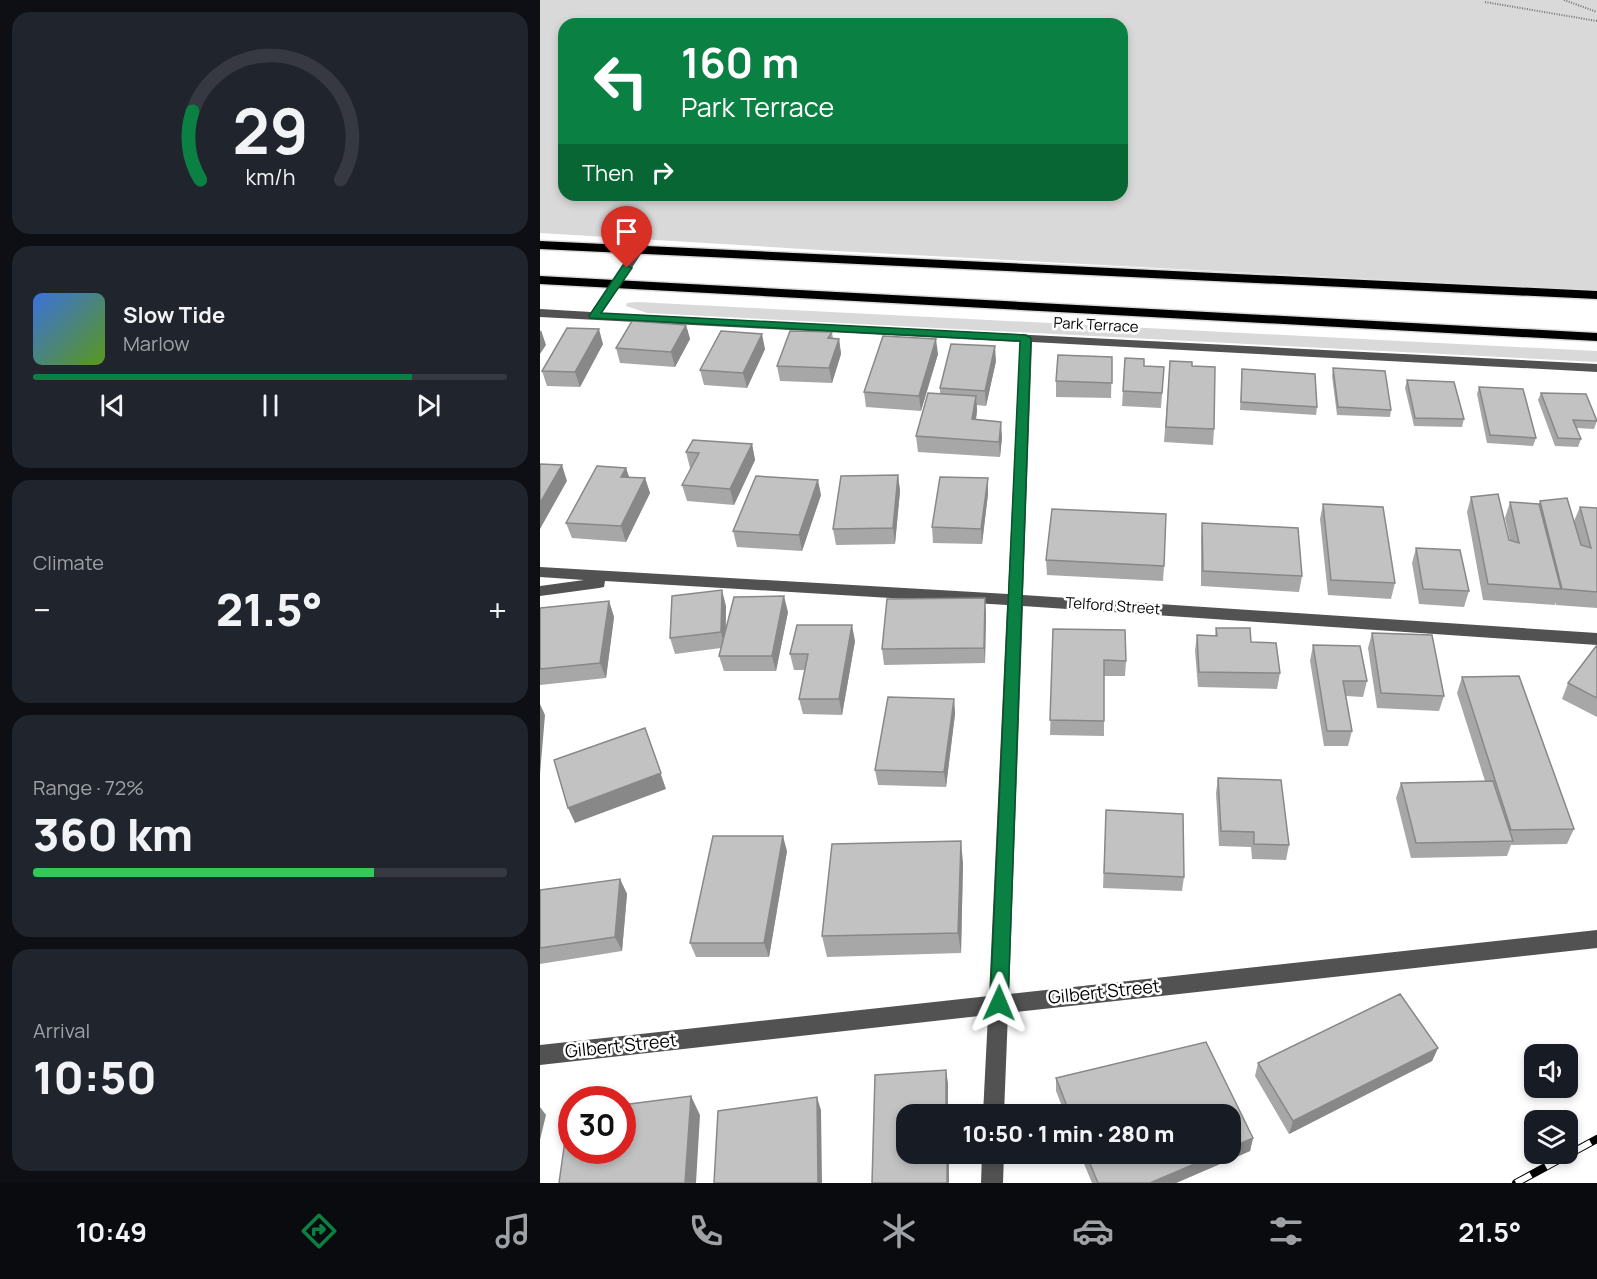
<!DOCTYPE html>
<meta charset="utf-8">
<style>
:root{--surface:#171b24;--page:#20242c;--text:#f1f3f6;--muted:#9ea1a6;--line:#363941;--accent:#0b8043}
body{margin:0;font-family:Manrope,sans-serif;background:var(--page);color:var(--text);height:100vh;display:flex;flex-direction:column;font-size:22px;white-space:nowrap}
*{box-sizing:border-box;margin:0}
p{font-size:20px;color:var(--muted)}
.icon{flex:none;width:33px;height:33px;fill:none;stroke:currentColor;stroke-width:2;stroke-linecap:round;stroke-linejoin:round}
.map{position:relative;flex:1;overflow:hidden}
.panel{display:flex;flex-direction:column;gap:12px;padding:12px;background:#0d0f14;width:540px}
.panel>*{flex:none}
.top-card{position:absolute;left:18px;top:18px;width:570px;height:183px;border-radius:18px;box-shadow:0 3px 9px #0003;background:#0b8043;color:#fff;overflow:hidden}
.tools{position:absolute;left:984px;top:1044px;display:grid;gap:12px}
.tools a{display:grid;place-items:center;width:54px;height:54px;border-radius:12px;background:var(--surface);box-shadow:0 3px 9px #0003;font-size:30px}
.speed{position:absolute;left:18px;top:1086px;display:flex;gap:12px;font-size:30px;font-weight:700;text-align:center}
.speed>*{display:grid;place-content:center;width:78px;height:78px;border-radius:50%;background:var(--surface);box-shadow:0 3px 9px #0003;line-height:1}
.speed .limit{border:9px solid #d22;background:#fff;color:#111}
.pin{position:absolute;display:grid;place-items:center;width:51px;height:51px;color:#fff;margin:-62px -26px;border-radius:50% 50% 50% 0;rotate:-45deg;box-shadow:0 0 6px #0007}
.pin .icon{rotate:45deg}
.me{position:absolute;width:66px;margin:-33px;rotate:1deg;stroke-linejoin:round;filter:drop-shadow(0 0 4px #0008)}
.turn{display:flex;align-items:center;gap:21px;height:126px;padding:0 24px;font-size:27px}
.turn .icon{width:78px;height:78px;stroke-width:2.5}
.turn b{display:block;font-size:42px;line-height:51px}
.then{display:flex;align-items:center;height:57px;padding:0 24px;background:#0003;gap:12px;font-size:22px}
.big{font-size:45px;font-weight:800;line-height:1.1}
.panel .widget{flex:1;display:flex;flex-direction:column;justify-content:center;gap:9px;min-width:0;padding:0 21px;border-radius:18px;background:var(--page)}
.panel .dial{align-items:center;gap:0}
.dial svg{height:156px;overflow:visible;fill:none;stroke:var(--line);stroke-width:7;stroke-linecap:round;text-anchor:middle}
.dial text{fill:var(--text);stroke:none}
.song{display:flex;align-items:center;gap:18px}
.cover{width:72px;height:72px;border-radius:9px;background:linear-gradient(135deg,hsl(220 70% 55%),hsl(90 70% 35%))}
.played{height:6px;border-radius:3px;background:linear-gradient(90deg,var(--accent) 80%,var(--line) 80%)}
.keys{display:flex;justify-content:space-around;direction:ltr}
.heat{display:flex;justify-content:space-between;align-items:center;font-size:33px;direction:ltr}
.charge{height:9px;border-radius:4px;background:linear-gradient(90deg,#34c759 72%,var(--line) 0)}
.trip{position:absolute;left:356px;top:1104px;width:345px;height:60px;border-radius:18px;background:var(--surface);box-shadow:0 3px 9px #0003;font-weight:800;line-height:60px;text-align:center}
.menu{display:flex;height:96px;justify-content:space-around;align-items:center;background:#090b0e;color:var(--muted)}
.menu .icon{width:42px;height:42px}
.menu .on{color:var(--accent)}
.menu b{font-size:27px;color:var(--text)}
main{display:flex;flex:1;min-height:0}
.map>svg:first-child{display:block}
</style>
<main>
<section class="panel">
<div class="widget dial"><svg viewBox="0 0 100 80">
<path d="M14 69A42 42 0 1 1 86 69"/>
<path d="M14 69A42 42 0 0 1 10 34" stroke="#0b8043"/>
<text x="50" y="56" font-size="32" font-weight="700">29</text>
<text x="50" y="72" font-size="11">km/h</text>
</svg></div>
<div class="widget">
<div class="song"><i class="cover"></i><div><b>Slow Tide</b><p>Marlow</p></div></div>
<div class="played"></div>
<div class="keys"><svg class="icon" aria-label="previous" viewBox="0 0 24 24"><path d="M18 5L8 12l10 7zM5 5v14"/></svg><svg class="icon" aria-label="pause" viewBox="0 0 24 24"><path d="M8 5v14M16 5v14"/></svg><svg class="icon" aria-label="next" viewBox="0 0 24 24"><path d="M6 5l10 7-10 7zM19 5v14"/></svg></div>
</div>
<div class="widget"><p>Climate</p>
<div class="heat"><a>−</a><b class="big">21.5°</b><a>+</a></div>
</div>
<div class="widget"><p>Range · 72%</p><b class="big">360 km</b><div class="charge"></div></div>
<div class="widget"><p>Arrival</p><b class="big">10:50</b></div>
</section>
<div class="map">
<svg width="1057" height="1183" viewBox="0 0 1057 1183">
<rect width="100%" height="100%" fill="#fff"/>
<!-- green -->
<path fill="#d9d9d9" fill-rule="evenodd" d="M0 0H1057V291L296 251 0 233ZM24 24H582V195H24Z
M97 302 1057 351V362L107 313 86 306 87 303Z"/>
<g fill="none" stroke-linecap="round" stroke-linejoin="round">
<defs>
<path id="highway" d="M0 241 1057 291V299L0 249Z
M0 276 1057 333V341L0 284Z"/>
</defs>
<!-- highway casing -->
<use href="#highway" stroke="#dbdbdb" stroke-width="3"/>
<!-- path -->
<path stroke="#747474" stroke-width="2" stroke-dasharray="1 1.5" stroke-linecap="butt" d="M1024 0 1057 12
M945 2 1057 21"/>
<!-- minor -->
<path fill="#525252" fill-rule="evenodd" d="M98 248 103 251 62 313 1057 364V372L492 342 483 595 1057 633V645L483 606 469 994 1057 930V948L468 1013 464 1114H443L448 1015 0 1065V1045L449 996 467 605 65 581 64 587 59 588 0 596V586L44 580 0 577V567L468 594 480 342 0 317V309L51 312 94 249Z
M442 1154H464L463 1183H441Z"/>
<!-- highway -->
<use href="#highway" fill="#000" fill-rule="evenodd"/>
<defs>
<path id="rail" d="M976 1183 1057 1139"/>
</defs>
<!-- rail casing -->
<use href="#rail" stroke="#000" stroke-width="8"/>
<!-- rail -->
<use href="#rail" stroke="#fff" stroke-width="6" stroke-dasharray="17" stroke-linecap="butt"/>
</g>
<!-- wall -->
<path fill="#a7a7a7" d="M146 325 150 339 135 367 80 363 76 348Z
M292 332 293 339H299L301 354 292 383 240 381 237 366Z
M63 344 40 387 7 386 2 371Z
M225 349 207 388 164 385 160 370Z
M398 354 381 411 326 407 324 392Z
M572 357 571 398 516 397V381Z
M456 361 446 406 437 405V411L436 420 462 437 460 457 378 452 376 436 400 394V388Z
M630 361 652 366 674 429 673 445 624 442Z
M604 366 624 367 621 408 582 406 583 391Z
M793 368 851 410 850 417 797 415 792 376Z
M702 369 777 407 776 415 700 410Z
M867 380 924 419 922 427 874 426 865 388Z
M939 387 996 438 993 446 947 443 937 394Z
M1001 393 1057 421 1054 429 1036 428 1041 439 1038 447 1015 446 998 400Z
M212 444 215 460 194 505 147 501 142 485 152 468H150L146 452Z
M86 468 89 477 105 478 110 493 86 542 32 538 26 523Z
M358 475 360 491 355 544 296 545 293 529Z
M448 494 442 544 393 543 392 527Z
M281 495 262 551 197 547 193 531Z
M931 497 970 540 965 518 970 502 999 504 1000 501 1034 521 1040 507 1057 508V608L1016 605V602L1015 605 943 600 927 512Z
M783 504 855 583 851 599 788 595 780 519Z
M662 523 762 576 759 592 661 586V539Z
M876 548 929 591 924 607 879 604 872 563Z
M506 560 624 566 623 581 507 575Z
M69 601 74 617 66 678 0 685V608Z
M186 606V629L248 612 236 671H184L179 656 181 648 135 654 130 638Z
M446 613 445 663 344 665 342 649Z
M676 628 711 642 740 673 737 689 658 687 655 651 657 635 675 636Z
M513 629 586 661 585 676H564V736L510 735Z
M832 633 904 696 899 711 837 708 828 648Z
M315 641 302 715 263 714 259 699 265 670H254L250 654Z
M773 645 827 681 823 697 806 696 812 731 808 746H784L770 661Z
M1057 645V717L1022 699 1028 683Z
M922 677 1034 829 1027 844 971 845 967 856 871 858 856 798 861 783 945 781 917 693Z
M414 699 415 714 406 787 338 785 335 770Z
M678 778 749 845 746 860 712 859 711 847 679 846 676 793Z
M566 810 644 877 642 891 563 888Z
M247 851 229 957H156L150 943Z
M423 863 421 953 287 957 282 936Z
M80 879 87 894 82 951 0 964V890Z
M666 1042 713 1138 710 1151 636 1183H552L540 1154H690V1114H525L516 1091V1078Z
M898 1048 892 1061 749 1134 715 1076 718 1063Z"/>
<!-- shaded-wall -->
<path fill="#888" d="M146 325 150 339 135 367 131 352Z
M59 329 63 344 40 387 35 372Z
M1 330 6 345 0 354V332Z
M222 334 225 349 207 388 203 373Z
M299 339 301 354 292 383 289 368Z
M396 339 398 354 381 411 379 396Z
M455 346 456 361 446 406 445 391Z
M436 396 437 411 433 435 432 419Z
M461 422 462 437 460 457 459 442Z
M212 444 215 460 194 505 190 489Z
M22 465 27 481 0 529V503Z
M86 468 91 483 81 477Z
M358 475 360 491 355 544 353 528Z
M105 478 110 493 86 542 81 526Z
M448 478V494L442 544 441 529Z
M278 480 281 495 262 551 259 535Z
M182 590 186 606 185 647 181 632Z
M244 596 248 612 236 671 232 656Z
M445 598 446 613 445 663 444 648Z
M69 601 74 617 66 678 60 663Z
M312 625 315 641 302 715 299 699Z
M414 699 415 714 406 787 404 772Z
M0 704 5 715 0 774Z
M105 728 126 789 35 823 28 808Z
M243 836 247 851 229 957 224 943Z
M421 841 423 863 421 953 418 933Z
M80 879 87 894 82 951 75 937Z
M898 1048 892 1061 749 1134 753 1121Z
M406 1070 408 1083V1114H406Z
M151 1096 160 1115 156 1183H145Z
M277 1097 281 1110 282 1183H278Z
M0 1107 6 1115 0 1140Z
M713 1138 710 1151 636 1183H610L678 1154H690V1148Z
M407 1154H409V1183H407Z"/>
<!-- building -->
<path fill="#c2c2c2" stroke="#888" stroke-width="1.5" d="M92 321 146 325 131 352 76 348Z
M27 328 59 329 35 372 2 371Z
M181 331 222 334 203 373 160 370Z
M250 331 292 332 288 338 299 339 289 368 237 366Z
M343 336 396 339 379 396 324 392Z
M411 344 455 346 445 391 400 388Z
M518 355 572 357V383L516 381Z
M585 358 604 359V366L624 367 622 393 583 391Z
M630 361 652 362V366L675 367 674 429 626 427Z
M793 368 845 371 851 410 798 407Z
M702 369 775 374 777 407 701 402Z
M867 380 914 382 924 419 875 418Z
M939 387 983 389 996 438 950 435Z
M388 393 436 396 432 419 461 422 459 442 376 436Z
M1001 393 1046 394 1057 421 1033 420 1041 439 1018 438Z
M153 440 212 444 190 489 142 485 159 453 146 452Z
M0 464 22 465 0 503Z
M57 466 86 468 81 477 105 478 81 526 26 523Z
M358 475 353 528 293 529 301 476Z
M216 476 278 480 259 535 193 531Z
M400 477 448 478 441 529 392 527Z
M958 494 969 540 979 543 970 502 999 504 1021 589 948 584 931 497Z
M1027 498 1041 545 1051 548 1040 507 1057 508V592L1022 589 1000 501Z
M783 504 843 507 855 583 791 580Z
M512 509 626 514 624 566 506 560Z
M662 523 758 528 762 576 663 571Z
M876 548 920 550 929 591 883 589Z
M182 590 181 632 130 638 132 596Z
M244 596 232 656H179L194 597Z
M445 598 444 648 342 649 347 599Z
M69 601 60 663 0 669V608Z
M257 625H312L299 699H259L268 654H250Z
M676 628H710L711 642 736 643 740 673 659 672 657 635 677 636Z
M513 629 585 630 586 661 564 660V721L510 720Z
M832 633 892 635 904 696 841 693Z
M773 645 820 646 827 681H803L812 731H787Z
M1057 645V698L1028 683Z
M979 676 1034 829 971 830 922 677Z
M348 697 414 699 404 772 335 770Z
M105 728 121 773 28 808 14 760Z
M678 778 741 780 749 845 714 844V832L681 831Z
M953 781 973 841 876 843 861 783Z
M566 810 643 814 644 877 564 873Z
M173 836H243L224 943H150Z
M421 841 418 933 282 936 292 844Z
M80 879 75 937 0 948V890Z
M860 994 898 1048 753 1121 718 1063Z
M666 1042 713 1138 690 1148V1114H530L516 1078Z
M406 1070V1114H366V1154H407V1183H332L335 1075Z
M151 1096 145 1183H19L29 1112H32V1150H82V1105Z
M277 1097 278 1183H174L178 1111Z
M546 1154H678L610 1183H558Z"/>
<!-- route -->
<path fill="#0b8043" stroke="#07532c" stroke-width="1.5" d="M83 265 92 268 61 313 486 335 491 338 468 1003 466 1009 459 1011 453 1009 450 1003 480 341 50 318 49 316Z"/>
<g text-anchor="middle" stroke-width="5" stroke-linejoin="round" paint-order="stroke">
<!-- street labels -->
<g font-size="15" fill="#000" stroke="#fff">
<text transform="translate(556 325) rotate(3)" y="5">Park Terrace</text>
<text transform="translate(573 606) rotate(4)" y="5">Telford Street</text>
</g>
<!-- near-street labels -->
<g font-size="18" fill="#000" stroke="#fff">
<text transform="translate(564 992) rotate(-6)" y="6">Gilbert Street</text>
<text transform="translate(81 1046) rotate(-6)" y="6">Gilbert Street</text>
</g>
</g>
</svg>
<div class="tools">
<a><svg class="icon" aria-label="sound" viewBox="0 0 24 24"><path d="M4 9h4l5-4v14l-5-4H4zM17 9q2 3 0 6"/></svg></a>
<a><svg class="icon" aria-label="layers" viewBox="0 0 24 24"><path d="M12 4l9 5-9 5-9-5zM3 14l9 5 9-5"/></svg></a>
</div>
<div class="speed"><div class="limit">30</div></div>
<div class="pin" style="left:87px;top:268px;background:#d93025"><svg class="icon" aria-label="arrive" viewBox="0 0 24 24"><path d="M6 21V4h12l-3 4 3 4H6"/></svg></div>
<svg class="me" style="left:459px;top:1003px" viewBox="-20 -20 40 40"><path d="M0-17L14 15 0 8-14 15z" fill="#0b8043" stroke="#fff" stroke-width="4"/></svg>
<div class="trip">10:50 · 1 min · 280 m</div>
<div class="top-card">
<div class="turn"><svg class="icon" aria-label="left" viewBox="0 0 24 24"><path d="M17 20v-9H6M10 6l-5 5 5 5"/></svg><div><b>160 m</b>Park Terrace</div></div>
<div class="then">Then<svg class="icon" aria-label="right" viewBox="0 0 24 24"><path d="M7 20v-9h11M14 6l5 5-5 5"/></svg></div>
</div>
</div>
</main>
<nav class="menu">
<b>10:49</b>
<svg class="icon on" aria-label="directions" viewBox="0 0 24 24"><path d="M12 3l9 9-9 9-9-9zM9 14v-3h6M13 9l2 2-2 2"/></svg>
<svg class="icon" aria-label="music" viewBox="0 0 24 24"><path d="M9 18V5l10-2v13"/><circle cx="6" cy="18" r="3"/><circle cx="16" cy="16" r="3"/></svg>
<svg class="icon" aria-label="phone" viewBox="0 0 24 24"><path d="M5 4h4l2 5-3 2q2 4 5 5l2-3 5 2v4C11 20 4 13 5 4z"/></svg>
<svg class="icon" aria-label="climate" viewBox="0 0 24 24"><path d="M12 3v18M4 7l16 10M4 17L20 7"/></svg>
<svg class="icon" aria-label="car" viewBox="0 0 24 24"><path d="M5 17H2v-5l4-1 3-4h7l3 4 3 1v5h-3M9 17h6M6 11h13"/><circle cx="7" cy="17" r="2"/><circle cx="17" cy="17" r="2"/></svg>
<svg class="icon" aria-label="filters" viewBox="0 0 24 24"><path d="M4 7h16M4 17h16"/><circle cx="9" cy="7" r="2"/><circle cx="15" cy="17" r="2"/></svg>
<b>21.5°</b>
</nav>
